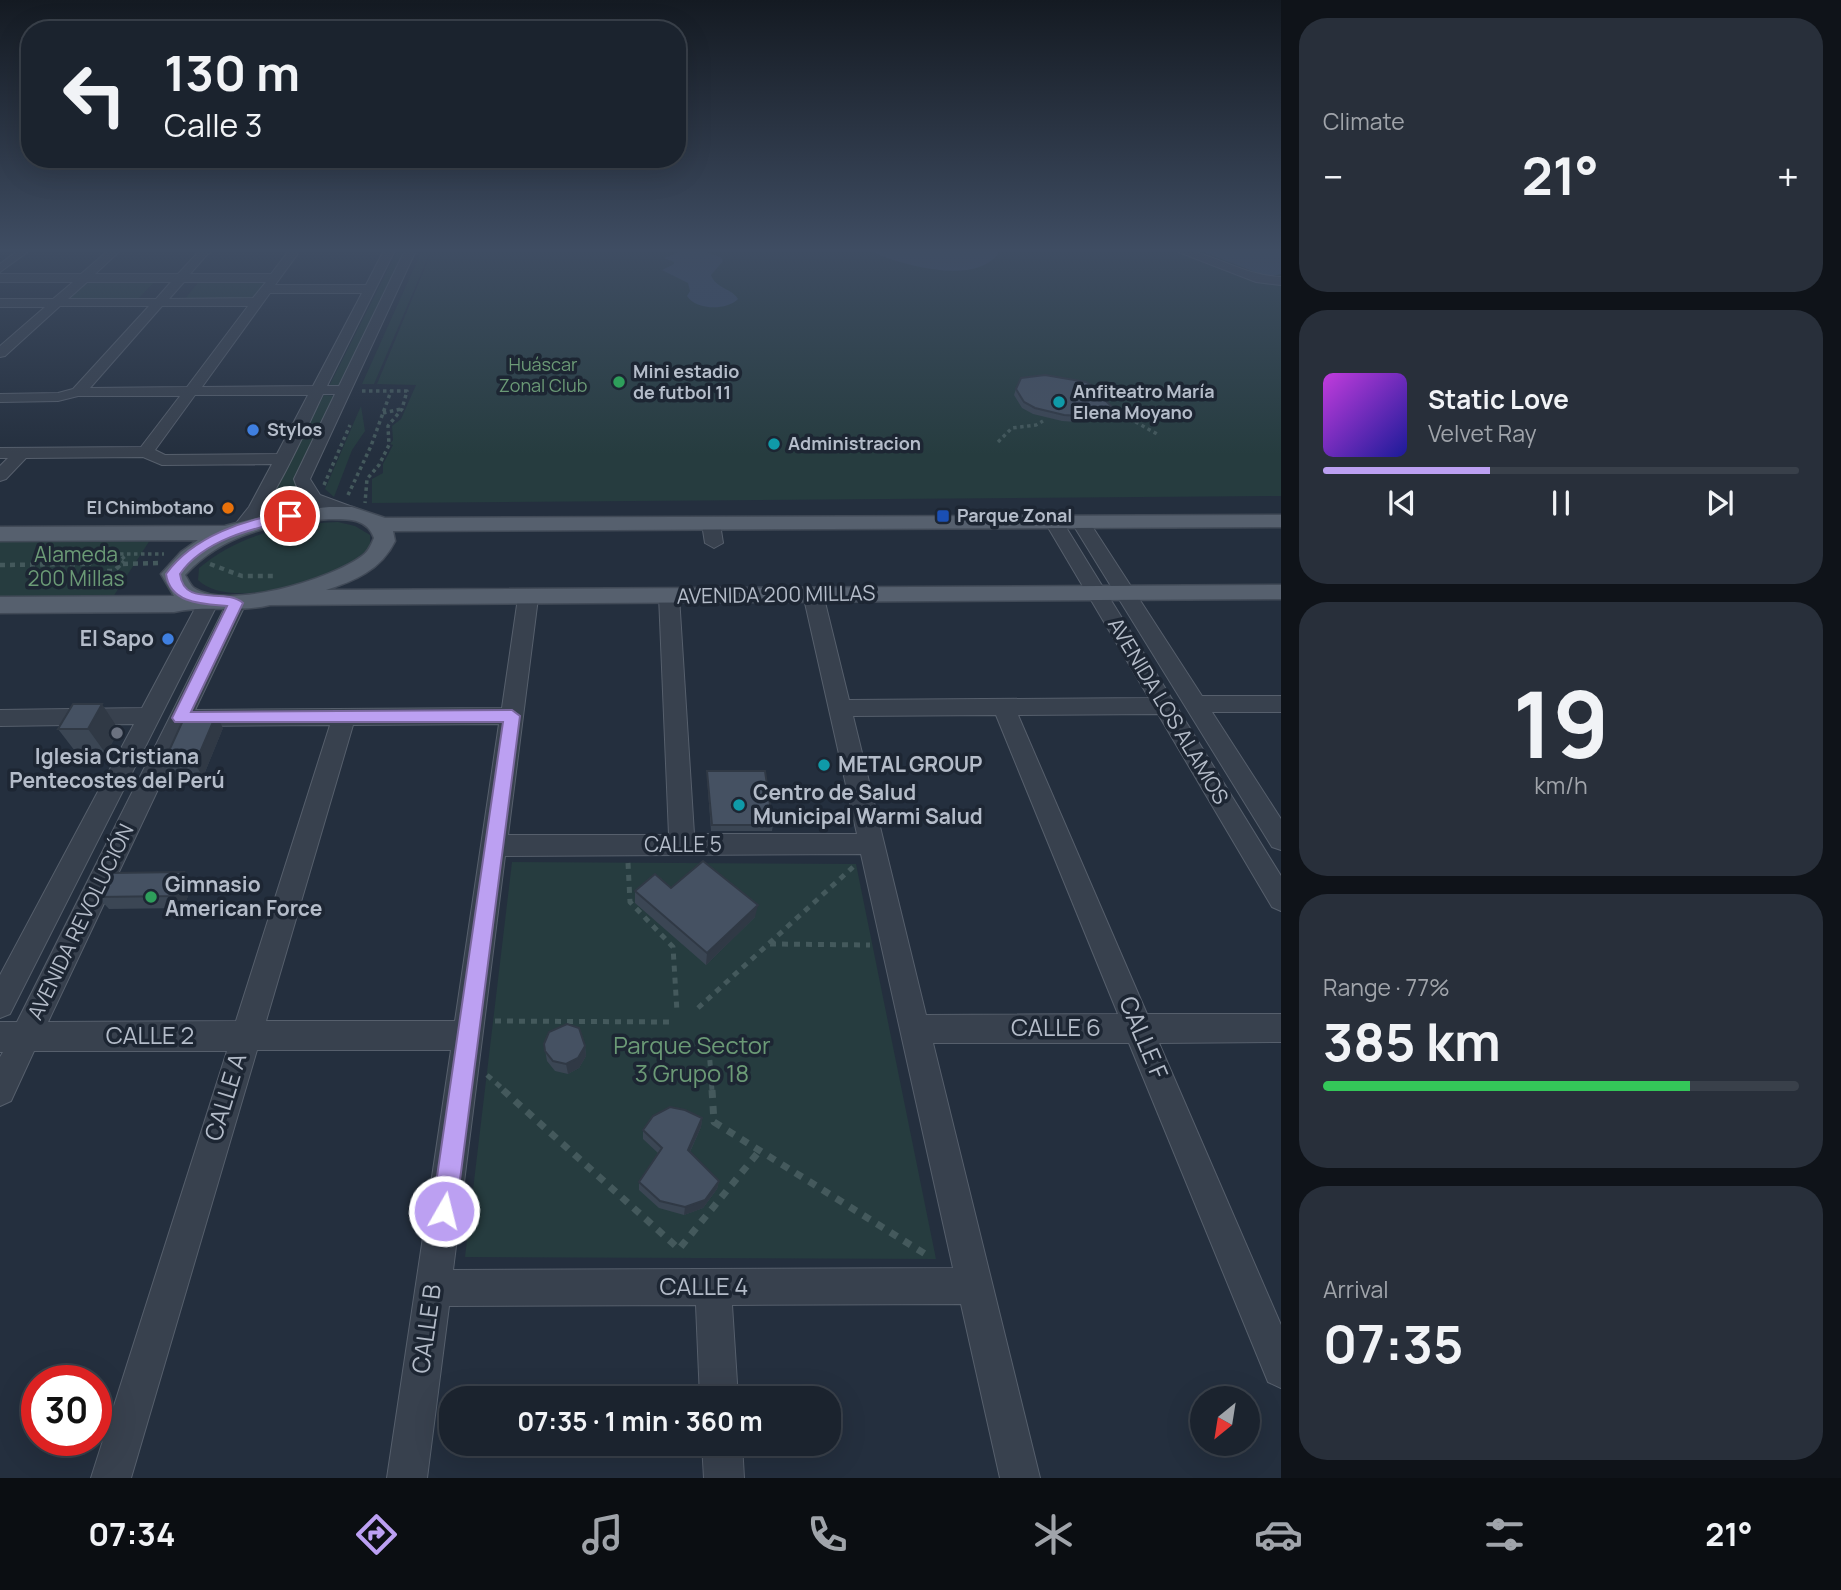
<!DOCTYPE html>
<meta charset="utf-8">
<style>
:root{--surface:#1b232e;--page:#282f3a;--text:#f1f3f6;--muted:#a0a4aa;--line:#39404a;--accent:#bca0f2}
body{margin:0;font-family:Manrope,sans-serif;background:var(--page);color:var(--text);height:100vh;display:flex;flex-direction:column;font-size:26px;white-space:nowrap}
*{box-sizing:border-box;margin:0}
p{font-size:23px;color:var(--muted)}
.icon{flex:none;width:38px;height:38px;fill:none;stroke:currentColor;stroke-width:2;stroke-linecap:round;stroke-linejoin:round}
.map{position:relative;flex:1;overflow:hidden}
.panel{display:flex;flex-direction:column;gap:18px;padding:18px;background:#0f1319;width:560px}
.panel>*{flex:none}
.banner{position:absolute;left:21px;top:21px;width:665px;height:147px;border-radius:28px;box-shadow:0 7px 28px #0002,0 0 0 2px var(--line);background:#1b232e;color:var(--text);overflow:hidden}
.needle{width:46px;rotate:210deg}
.fabs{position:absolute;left:1190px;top:1386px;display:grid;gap:14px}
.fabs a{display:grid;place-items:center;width:70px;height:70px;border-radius:50%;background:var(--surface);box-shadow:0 7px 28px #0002,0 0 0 2px var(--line);font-size:35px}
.speed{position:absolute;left:21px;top:1365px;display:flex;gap:14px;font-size:35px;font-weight:700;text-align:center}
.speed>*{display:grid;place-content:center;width:91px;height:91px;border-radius:50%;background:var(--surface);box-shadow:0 7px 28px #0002,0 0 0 2px var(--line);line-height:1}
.speed .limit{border:10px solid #d22;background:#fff;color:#111}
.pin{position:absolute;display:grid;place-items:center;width:60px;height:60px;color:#fff;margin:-30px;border:4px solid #fff;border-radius:50%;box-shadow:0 2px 7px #0007}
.me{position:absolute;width:77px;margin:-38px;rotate:8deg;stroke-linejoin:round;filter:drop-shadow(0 0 5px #0008)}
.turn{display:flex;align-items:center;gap:24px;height:147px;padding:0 28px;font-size:32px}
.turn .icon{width:91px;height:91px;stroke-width:2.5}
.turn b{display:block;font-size:49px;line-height:60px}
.big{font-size:52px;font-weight:700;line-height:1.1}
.panel .tile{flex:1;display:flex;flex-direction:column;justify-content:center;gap:10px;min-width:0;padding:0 24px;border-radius:28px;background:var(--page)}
.panel .dial{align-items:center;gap:0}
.dial b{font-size:91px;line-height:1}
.song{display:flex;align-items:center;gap:21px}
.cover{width:84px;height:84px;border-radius:10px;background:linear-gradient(135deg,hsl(290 70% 55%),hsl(240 70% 35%))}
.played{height:7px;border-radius:4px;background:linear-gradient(90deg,var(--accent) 35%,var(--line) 35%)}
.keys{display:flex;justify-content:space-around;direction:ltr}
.heat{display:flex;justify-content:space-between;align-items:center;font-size:38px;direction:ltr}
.charge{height:10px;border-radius:5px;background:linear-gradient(90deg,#34c759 77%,var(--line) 0)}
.trip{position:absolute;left:439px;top:1386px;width:402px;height:70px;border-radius:28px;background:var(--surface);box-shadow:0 7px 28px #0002,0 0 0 2px var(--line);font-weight:700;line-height:70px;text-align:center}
.menu{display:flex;height:112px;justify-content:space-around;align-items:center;background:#0b0e12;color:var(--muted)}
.menu .icon{width:49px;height:49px}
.menu .current{color:var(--accent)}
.menu b{font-size:32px;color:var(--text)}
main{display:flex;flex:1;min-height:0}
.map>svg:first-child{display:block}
</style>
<main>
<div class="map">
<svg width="1281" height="1478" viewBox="0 0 1281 1478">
<rect width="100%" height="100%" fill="#242f3e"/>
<!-- green -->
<path fill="#263c3f" d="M399 248H408L341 386H329Z
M423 248H432L374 384H362Z
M433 248H1281V496L372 503V479L383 473V464L393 445 390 444 393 440 392 426 401 419 416 385 377 384Z
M90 279H157L138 299 68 300Z
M201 279H268L254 299 184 300Z
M324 395 336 396 300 483V495L309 509 264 517 263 513Z
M361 406 365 431 352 450 334 497 325 489Z
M338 522 355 526 370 535V547C342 578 231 613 198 580L199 568C238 535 289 523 338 522Z
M152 537 113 597 0 598V538Z
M512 862 856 864 936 1259 465 1257Z"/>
<!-- water -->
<path fill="#394c67" d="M864 248 933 251 998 248 999 252C977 288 895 264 864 248Z
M1205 248H1281V274L1268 277 1198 250Z
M699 250 721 257 723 261 711 275C716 289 732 288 738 299 726 311 696 310 687 296L690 291 688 283 662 270 674 264V262L664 258 680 252Z"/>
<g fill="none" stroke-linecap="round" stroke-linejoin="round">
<defs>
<path id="minor" d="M21 248H33L0 272V264Z
M111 248H123L95 274H178L202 248H213L190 274H271L291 248H302L275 285H366L385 248H396L327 386H339L406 248H417L310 479 320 495 358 509 361 513 358 517 352 518C327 512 302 507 294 479L335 394H323C311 419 263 527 242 532L233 527 249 507 272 464 162 465 143 457 26 458 6 479 0 481V466L8 458H0V448L141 447 180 396H78L58 401 0 402V394L58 393 73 389 149 306H60L5 356 0 357V346L45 307H0V299H53L73 282H0V274H81ZM87 282H171L156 299H68ZM184 282H266L253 298 169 299ZM270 293H362L313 386 202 387ZM162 306H248L187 387 90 388ZM195 395H308L277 454 165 455 155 450Z
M1168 248C1207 248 1241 276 1281 277V285L1256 282Z
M1081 518 1090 523 1202 696H1281V712H1212L1281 819V850L1272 847 1072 523Z
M711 519 720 524 723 543 714 548 705 543 702 524Z
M1055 519 1064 524 1281 876V911L1272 907 1158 714 1018 715 1147 1014H1281V1042L1159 1043 1281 1325V1388L1268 1382 1129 1043H933L1040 1478H1000L961 1304 732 1305 738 1398H700L696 1305 449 1306 427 1478H387L451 1050H257L131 1478H91L227 1051H34L11 1101 0 1106V1057L3 1052H0V1022H17L229 599H243L246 603 195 710 502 708 518 598 521 594H535L538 598 508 835H669L659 596 662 592H676L679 596 694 834H857L803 594 806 590H820L823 594 849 700 1149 698 1046 524ZM996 715 1118 1014 926 1015 853 716ZM499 724 455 1021H266L353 725ZM330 725 236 1021 48 1022 188 726ZM861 854 953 1268 453 1270 505 856Z
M209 595 216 597 219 601 10 1014 0 1018V975L134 724 0 726V710L142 708 199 601 202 597Z
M702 1444H742L744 1478H704Z"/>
<path id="major" d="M329 507H352L385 518 1281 515V527L393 531 395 541C381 570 354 581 326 590L1281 585V599L270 605C238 613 206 605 174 612L0 613V597L174 596 161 574 181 552 198 540 0 541V527L225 526 280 512ZM329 519C348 519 367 518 374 538 371 545 368 552 362 556 332 579 228 611 194 588 190 585 188 579 185 575 223 533 275 523 329 519Z"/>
</defs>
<!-- minor casing -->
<use href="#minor" stroke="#565f6c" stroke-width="2"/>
<!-- major casing -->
<use href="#major" stroke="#414a57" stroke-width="3"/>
<!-- path-far3 -->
<path stroke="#44595c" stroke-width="3.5" stroke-dasharray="3.5 3.5" stroke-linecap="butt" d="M362 391H407L402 409 388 426 389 445 379 465 367 479 365 503
M1111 408 1157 434
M383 413 401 409
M998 442 1012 428 1036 425 1043 421
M324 485 350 425
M348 495 371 446 391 391
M113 554H164
M90 563 98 556H122L125 560 122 563"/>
<!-- path-far2 -->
<path stroke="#44595c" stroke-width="4.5" stroke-dasharray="5 5" stroke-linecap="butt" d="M92 561 87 566 90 571H114L124 561
M123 564 158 563
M210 564 242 576H276
M0 565 87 564"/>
<!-- path-far1 -->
<path stroke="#44595c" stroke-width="5" stroke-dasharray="6 6" stroke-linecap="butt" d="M628 863 630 902 673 947 677 1012
M770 944 870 945
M698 1008 853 867
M495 1021 670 1022
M709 1048 712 1091
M487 1075 505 1091"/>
<!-- path -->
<path stroke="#44595c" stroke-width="7" stroke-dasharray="8 8" stroke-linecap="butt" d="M503 1090 679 1249 761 1149
M712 1090 714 1122 930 1257"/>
<!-- minor -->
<use href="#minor" fill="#38414e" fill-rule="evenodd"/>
<!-- major -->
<use href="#major" fill="#56606e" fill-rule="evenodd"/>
</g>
<!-- wall -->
<path fill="#3b4654" d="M1016 389 1099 394 1109 412 1076 422 1062 421 1033 414 1022 408 1014 395Z
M73 704 119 730 106 754 78 755 58 729Z
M223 728 203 777H171L163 764Z
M707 771 773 825 772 831H711L707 777Z
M184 872 193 884 183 908 109 909 98 897Z
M671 888 755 917 706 965 635 903V891Z
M544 1044 585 1046 586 1056 579 1068 568 1074 555 1071 547 1061Z
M702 1118 701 1127 690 1152 719 1181 717 1189 703 1208 684 1215 659 1208 639 1190V1182L658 1153 643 1139V1130Z"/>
<!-- shaded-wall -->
<path fill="#303945" d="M1111 406 1109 412 1076 422 1079 416Z
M102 704 119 730 106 754 88 729Z
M216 715 223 728 203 777 195 764Z
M184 872 193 884 183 908 174 896Z
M758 905 755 917 706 965 707 953Z
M585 1046 586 1056 579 1068 568 1074 566 1064Z
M702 1118 701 1127 687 1158 688 1150Z
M719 1181 717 1189 703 1208 684 1215 685 1207Z"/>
<!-- building -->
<path fill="#455162" stroke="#303945" stroke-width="2" d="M1045 375 1086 382 1099 390V394L1111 406 1079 416 1064 415 1035 408 1024 402 1016 389 1021 378Z
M73 704H102L88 729H58Z
M216 715 195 764H163L185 716Z
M707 771H765L773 825H712Z
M703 861 758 905 707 953 635 891 655 874 671 888Z
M184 872 174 896 98 897 110 873Z
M567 1024 579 1028 585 1046 578 1058 566 1064 553 1061 545 1051 544 1044 549 1032Z
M670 1107 685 1110 702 1118 688 1150 719 1181 705 1200 685 1207 660 1201 639 1182 662 1148 643 1130 653 1116Z"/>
<!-- sky -->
<linearGradient id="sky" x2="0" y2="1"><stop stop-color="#141a22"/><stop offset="0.55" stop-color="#3f4d63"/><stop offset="1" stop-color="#3f4d63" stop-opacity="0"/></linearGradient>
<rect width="1281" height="455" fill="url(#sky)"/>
<!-- route -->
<path fill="#bca0f2" stroke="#7a689d" stroke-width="2" d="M290 512 296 516 294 519C255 528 204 539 180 574 184 608 225 587 243 603L191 712 512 710 520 716 456 1211 452 1219 444 1223 435 1219 432 1211 503 722H175L172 718 227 606C203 604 170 604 166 574 193 536 246 519 290 512Z"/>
<!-- markers -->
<g fill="#2e9e5b" stroke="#1d2633" stroke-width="2.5">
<circle cx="619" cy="382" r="7"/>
<circle cx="151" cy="897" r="7"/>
</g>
<g fill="#0f9aa8" stroke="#1d2633" stroke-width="2.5">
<circle cx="1059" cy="402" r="7"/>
<circle cx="774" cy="444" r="7"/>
<circle cx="824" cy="765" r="7"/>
<circle cx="739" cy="805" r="7"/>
</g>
<g fill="#3f7fe0" stroke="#1d2633" stroke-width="2.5">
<circle cx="253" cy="430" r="7"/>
<circle cx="168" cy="639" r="7"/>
</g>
<circle fill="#e8710a" stroke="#1d2633" stroke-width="2.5" cx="228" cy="508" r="7"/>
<rect fill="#1a4fb4" stroke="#1d2633" stroke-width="2.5" x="936" y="509" width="14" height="14" rx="3.5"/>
<circle fill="#6b7280" stroke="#1d2633" stroke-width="2.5" cx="117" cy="733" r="7"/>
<g text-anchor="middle" stroke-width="7" stroke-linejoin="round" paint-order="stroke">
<!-- far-park labels -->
<g font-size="18" fill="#6b9a76" stroke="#1d2633">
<text x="543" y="371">Huáscar<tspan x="543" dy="21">Zonal Club</tspan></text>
</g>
<!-- far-poi labels -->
<g font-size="18" font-weight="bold" fill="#b4bcc9" stroke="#1d2633" text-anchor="start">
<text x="633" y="378">Mini estadio<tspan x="633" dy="21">de futbol 11</tspan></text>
<text x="1073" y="398">Anfiteatro María<tspan x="1073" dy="21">Elena Moyano</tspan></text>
<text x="267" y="436">Stylos</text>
<text x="788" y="450">Administracion</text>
<text x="214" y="514" text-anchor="end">El Chimbotano</text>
<text x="957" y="522">Parque Zonal</text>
</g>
<!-- park labels -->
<g font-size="21" fill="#6b9a76" stroke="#1d2633">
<text x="76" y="562">Alameda<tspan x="76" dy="24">200 Millas</tspan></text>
</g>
<!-- street labels -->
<g font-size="21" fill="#b4bcc9" stroke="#1d2633">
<text transform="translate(776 595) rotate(-1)" y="7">AVENIDA 200 MILLAS</text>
<text transform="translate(1168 711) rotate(59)" y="7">AVENIDA LOS ALAMOS</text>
<text x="683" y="852">CALLE 5</text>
<text transform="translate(81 922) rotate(-64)" y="7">AVENIDA REVOLUCIÓN</text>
</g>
<!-- poi labels -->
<g font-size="21" font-weight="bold" fill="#b4bcc9" stroke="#1d2633" text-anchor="start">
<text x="154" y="646" text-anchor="end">El Sapo</text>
<text x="117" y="764" text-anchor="middle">Iglesia Cristiana<tspan x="117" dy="24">Pentecostes del Perú</tspan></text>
<text x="838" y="772">METAL GROUP</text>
<text x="753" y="800">Centro de Salud<tspan x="753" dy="24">Municipal Warmi Salud</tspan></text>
<text x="165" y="892">Gimnasio<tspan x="165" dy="24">American Force</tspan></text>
</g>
<!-- near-street labels -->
<g font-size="24" fill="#b4bcc9" stroke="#1d2633">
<text x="1056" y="1036">CALLE 6</text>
<text x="150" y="1044">CALLE 2</text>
<text transform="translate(1143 1038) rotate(67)" y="8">CALLE F</text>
<text transform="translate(226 1097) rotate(-73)" y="8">CALLE A</text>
<text x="704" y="1295">CALLE 4</text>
<text transform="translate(427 1329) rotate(-82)" y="8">CALLE B</text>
</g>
<!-- near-park labels -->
<g font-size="24" fill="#6b9a76" stroke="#1d2633">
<text x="692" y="1054">Parque Sector<tspan x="692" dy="28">3 Grupo 18</tspan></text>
</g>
</g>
</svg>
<div class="fabs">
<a><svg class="needle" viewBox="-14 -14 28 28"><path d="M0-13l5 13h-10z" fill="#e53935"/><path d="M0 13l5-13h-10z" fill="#a0a4aa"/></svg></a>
</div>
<div class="speed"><div class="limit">30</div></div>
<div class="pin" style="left:290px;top:516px;background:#d93025"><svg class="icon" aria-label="arrive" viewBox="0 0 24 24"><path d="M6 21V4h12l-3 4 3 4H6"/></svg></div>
<svg class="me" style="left:444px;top:1211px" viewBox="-20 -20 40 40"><circle r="17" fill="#bca0f2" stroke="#fff" stroke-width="3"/><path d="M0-11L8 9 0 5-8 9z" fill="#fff"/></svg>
<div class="trip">07:35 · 1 min · 360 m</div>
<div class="banner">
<div class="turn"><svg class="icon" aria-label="left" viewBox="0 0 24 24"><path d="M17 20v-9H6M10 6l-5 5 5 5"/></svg><div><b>130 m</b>Calle 3</div></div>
</div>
</div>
<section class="panel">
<div class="tile"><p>Climate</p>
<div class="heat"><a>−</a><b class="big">21°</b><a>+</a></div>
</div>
<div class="tile">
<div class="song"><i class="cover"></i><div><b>Static Love</b><p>Velvet Ray</p></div></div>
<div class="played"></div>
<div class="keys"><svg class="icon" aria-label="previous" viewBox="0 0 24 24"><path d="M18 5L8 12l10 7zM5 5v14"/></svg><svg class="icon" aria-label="pause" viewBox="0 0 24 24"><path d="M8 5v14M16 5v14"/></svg><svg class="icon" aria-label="next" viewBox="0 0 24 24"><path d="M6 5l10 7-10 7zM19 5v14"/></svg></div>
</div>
<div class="tile dial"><b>19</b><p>km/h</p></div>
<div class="tile"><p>Range · 77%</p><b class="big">385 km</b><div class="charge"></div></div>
<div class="tile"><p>Arrival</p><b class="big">07:35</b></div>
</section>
</main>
<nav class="menu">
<b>07:34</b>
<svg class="icon current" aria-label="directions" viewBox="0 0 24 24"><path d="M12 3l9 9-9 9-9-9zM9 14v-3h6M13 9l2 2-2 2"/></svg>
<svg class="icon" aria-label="music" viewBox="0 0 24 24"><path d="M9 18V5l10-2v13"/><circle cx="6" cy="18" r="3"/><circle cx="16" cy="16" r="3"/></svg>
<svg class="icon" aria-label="phone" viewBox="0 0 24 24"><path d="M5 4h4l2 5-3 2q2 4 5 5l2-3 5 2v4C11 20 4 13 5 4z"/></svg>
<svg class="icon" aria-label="climate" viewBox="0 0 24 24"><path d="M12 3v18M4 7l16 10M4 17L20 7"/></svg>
<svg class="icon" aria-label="car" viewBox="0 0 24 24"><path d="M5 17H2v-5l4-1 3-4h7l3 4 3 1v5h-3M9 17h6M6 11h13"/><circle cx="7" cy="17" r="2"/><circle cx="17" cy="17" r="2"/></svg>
<svg class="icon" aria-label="filters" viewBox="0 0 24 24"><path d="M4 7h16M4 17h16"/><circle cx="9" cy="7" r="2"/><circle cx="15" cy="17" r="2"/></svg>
<b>21°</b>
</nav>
